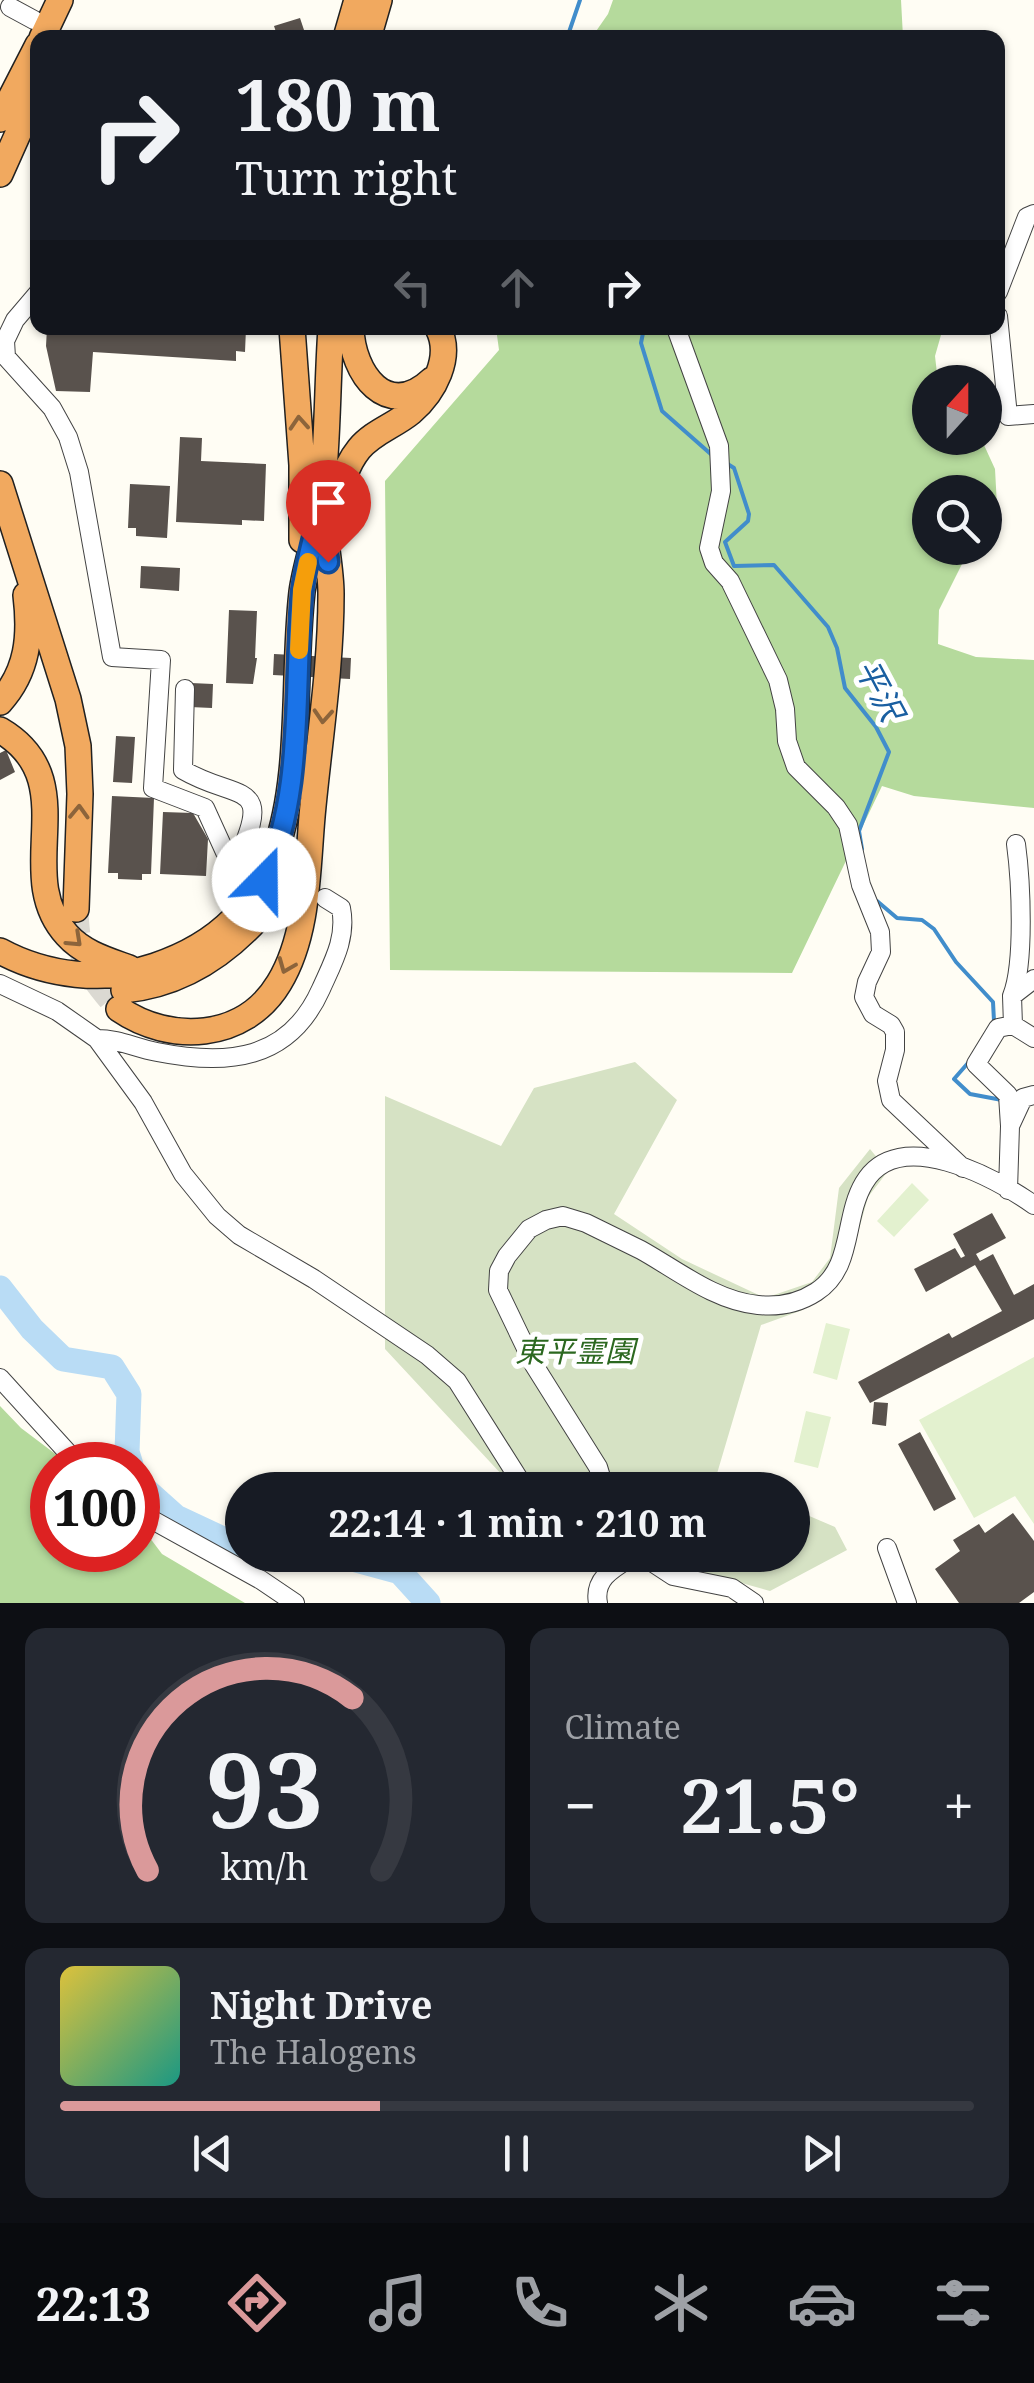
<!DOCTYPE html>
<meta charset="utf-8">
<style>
:root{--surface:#171b24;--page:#242831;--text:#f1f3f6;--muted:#9ea1a6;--line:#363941;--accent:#da999a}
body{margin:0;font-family:"Noto Serif","Noto Sans JP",serif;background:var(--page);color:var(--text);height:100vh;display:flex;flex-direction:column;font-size:38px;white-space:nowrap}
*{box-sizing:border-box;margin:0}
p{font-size:32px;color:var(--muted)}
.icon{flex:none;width:55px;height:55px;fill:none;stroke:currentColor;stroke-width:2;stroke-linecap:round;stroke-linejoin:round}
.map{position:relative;height:1603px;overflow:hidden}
.panel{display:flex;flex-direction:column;gap:25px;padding:25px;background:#0d0f14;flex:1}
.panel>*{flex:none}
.top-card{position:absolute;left:30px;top:30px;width:975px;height:305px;border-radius:20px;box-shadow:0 2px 8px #0004;background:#171b24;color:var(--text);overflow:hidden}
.needle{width:65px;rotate:21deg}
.tools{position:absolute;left:912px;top:365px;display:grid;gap:20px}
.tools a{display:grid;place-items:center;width:90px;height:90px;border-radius:50%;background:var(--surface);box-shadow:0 2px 8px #0004;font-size:50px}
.speed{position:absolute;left:30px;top:1442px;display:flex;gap:20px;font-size:50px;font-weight:700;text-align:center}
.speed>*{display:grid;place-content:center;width:130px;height:130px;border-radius:50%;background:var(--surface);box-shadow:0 2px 8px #0004;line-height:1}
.speed .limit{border:15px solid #d22;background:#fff;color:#111}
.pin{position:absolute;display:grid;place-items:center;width:85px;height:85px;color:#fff;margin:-102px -42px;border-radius:50% 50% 50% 0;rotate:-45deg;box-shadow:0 0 10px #0007}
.pin .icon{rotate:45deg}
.me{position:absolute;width:110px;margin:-55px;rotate:22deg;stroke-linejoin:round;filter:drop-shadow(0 0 8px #0008)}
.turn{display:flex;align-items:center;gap:35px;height:210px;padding:0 40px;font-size:45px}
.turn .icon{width:130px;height:130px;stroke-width:2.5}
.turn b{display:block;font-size:70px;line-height:85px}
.lanes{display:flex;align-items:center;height:95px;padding:0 40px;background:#0003;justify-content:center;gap:50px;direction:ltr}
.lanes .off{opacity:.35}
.big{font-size:75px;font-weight:700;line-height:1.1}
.panel .card{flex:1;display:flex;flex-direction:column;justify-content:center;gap:15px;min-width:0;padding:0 35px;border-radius:20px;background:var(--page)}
.panel .dial{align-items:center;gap:0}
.dial svg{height:260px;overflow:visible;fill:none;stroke:var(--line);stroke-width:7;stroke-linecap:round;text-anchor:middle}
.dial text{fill:var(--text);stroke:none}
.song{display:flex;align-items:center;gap:30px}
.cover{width:120px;height:120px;border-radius:15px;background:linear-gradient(135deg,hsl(50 70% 55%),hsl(170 70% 35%))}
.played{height:10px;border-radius:5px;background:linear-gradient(90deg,var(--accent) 35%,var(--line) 35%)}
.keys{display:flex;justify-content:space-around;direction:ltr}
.heat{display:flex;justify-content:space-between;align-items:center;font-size:55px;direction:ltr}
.panel .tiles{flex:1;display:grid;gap:25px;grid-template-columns:1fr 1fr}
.card:last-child{grid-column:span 2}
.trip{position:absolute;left:225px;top:1472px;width:585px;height:100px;border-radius:50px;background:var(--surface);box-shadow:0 2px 8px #0004;font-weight:700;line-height:100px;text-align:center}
.dock{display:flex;height:160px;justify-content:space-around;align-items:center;background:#090b0e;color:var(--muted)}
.dock .icon{width:70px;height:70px}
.dock .active{color:var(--accent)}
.dock b{font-size:45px;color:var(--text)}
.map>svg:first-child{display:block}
</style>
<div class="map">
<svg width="1034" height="1603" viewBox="0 0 1034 1603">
<rect width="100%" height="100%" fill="#fffdf4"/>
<!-- forest -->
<path fill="#b5da9c" d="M613 0H901L903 37H592L608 14Z
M496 328H943L935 356 938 382H930V438H971L984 445 995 469 997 506 985 524V492H930V548H970L939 610 938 644 976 657 1034 660V808L914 796 882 786 792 973 390 970 385 481 499 350Z
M0 1406 21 1428 70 1465H52V1550H138V1522L162 1554 245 1603H0Z"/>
<!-- cemetery -->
<path fill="#d6e2c4" d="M635 1062 677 1100 614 1214 682 1259 765 1298 812 1282 830 1258 839 1188 870 1149 888 1171 868 1197 849 1265 828 1295 800 1311 761 1325 716 1477 746 1490H516L385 1349V1096L501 1146 534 1088Z
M793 1509 835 1527 847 1550 770 1591 641 1555H792Z"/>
<!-- pitch -->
<path fill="#e3f1cf" d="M912 1183 929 1200 894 1237 877 1221Z
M826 1323 850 1329 837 1380 813 1373Z
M1034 1357V1524L1015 1496 974 1518 919 1420Z
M806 1411 831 1417 818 1468 794 1462Z"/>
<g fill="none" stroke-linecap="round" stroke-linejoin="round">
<!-- stream -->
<path stroke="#418dcb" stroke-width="4" d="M567 38 580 0
M644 328 641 343 662 411 713 456
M726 463 734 468 749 514 748 521 725 542 734 566 774 565 828 627 837 648 845 688 876 727 889 752 859 831 862 849
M877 901 897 918 922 920 934 929 956 962 993 1002 994 1021
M968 1063 954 1079 970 1094 1002 1100"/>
<!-- river -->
<path stroke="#b9dcf5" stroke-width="25" d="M0 1288 32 1329 63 1359 112 1367 129 1394 127 1452 131 1465
M138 1483 176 1517 242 1548
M260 1555 345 1557 400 1572 428 1603"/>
</g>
<!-- building -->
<path fill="#59524d" d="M300 18 305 33 278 38 274 26Z
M47 328H246L245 352 236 351V361L93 352 90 392 56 391 46 346Z
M180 437 202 438 201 461 266 464 264 521 242 520V525L176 522Z
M130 484 170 486 167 538 136 536V528H128Z
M141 566 180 568 179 591 140 588Z
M229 610 257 611 255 658H257L253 684 226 683Z
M274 654 351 658 350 679 273 675Z
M191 683 213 684 212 708 190 707Z
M116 736 135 737 132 783 113 782Z
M6 750 15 772 0 780V753Z
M112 796 154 798 151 874H142V880L118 879V873H108Z
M163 812 193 813 208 839 206 876 160 874Z
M992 1213 1006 1238 976 1254 980 1261 993 1254 1014 1295 1034 1284V1319L870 1403 858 1382 949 1333 952 1338 1002 1311 975 1265 926 1292 914 1269 955 1248 961 1258 965 1256 953 1234Z
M874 1402 888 1403 886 1426 872 1424Z
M920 1432 956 1499 934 1511 898 1444Z
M1013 1513 1034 1541V1592L1019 1603H959L935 1569 960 1551 953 1540 979 1524 985 1533Z"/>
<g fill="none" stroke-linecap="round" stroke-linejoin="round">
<!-- minor-tunnel -->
<path stroke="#dbd9d2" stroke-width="18" stroke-dasharray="18 9" stroke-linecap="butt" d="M258 868 312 892"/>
<!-- highway-tunnel -->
<path stroke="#dbd9d2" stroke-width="25" stroke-dasharray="25 12" stroke-linecap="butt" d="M76 909C77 956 88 975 119 1009"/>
<defs>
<path id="minor" d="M10 7 34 20
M998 292 1027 217 1034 214
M38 293 15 320 5 341 6 357 52 408 68 437 79 472 112 657 161 660 153 788 205 808 225 852 258 868
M998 316 1008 416 1034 414
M676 328 719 446 721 491 709 548 714 563 730 581 778 680 785 709 787 741 796 767 836 807 848 825 861 885 880 932 881 952 867 982 864 997 873 1014 891 1025 895 1032V1050L887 1081 891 1100 963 1168
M185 689 183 770C238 802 274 779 238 858
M0 984 57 1011 97 1039 143 1102 183 1174 217 1216 239 1235 314 1279 427 1355 457 1381 526 1490
M1012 996C1025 963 1021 881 1016 844
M1013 1025 1012 996 1034 979
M97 1039C119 1039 135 1048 157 1052 227 1066 289 1061 321 989 333 962 347 938 341 908L325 898
M1010 1126 1008 1095 976 1064 998 1028 1013 1025 1034 1038
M1008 1190 1010 1126 1023 1098 1034 1095
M0 1378 79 1465
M605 1490 598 1467 534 1365 498 1290 499 1271 507 1256 529 1229 546 1220 563 1216 586 1223C604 1232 623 1241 641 1250 677 1270 715 1301 758 1305 778 1307 799 1303 816 1292 854 1268 843 1218 864 1183 898 1124 995 1178 1034 1205
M138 1512 261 1580 295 1603
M887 1548 907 1603
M641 1555 673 1576 732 1588 754 1603
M598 1603C593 1577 616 1567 635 1555"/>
<path id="highway" d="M42 38 60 0
M346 38 357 0
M368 38 379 0
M0 119 38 45
M0 174 38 89
M292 328 302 465V540
M351 328C352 373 387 422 432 380
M0 484 68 699 78 746 80 794 76 909
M335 524C337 498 342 470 359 449 373 432 394 426 411 412 434 392 453 357 438 328
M0 702C28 671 31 636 26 595
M0 730C87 781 10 873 67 935 83 953 107 960 129 968
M0 951C46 976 105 983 155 966 325 909 286 733 302 592 306 562 318 533 321 503 328 445 327 386 331 328
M124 990C177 985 221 958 257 919
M119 1009C170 1044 244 1041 279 983 310 932 307 863 313 806 320 735 331 665 331 594 331 572 326 548 324 526"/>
</defs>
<!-- minor casing -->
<use href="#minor" stroke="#434343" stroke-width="20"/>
<!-- highway casing -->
<use href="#highway" stroke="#212121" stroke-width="28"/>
<!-- minor -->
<use href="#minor" stroke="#fff" stroke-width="18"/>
<!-- highway -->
<use href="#highway" stroke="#f1a95f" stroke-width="25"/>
</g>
<!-- one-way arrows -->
<defs><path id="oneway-chevron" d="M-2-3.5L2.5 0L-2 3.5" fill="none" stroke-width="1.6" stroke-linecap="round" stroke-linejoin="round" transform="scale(2.5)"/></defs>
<g stroke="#8c643b">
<use href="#oneway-chevron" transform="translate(299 423) rotate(-94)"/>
<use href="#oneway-chevron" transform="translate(323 716) rotate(94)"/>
<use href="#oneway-chevron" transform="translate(79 812) rotate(-88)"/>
<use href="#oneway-chevron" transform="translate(75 940) rotate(43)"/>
<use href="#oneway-chevron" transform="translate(286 966) rotate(112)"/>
</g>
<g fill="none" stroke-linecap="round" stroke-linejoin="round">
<defs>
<path id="route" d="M264 880C305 793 293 689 302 594 305 564 315 534 321 504L328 562"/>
</defs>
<!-- route casing -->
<use href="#route" stroke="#114b97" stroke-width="25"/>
<!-- route -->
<use href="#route" stroke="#1a73e8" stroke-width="18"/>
<!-- slow -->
<path stroke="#f59e0b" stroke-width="18" d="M299 650 302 590 308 562"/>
</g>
<g text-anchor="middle" stroke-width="10" stroke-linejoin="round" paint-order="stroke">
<!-- park labels -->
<g font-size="30" font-style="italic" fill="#2c6820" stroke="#fff">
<text x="575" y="1362">東平霊園</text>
</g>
<!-- water labels -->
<g font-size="32" font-style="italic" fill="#1a5fa1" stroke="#fff">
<text transform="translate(879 690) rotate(62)" y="11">平沢</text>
</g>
</g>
</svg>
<div class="tools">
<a><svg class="needle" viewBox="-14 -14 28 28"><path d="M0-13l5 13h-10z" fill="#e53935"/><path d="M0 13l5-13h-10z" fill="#9ea1a6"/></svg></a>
<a><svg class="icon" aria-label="search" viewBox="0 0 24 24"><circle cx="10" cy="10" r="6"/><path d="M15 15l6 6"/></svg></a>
</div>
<div class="speed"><div class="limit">100</div></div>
<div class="pin" style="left:328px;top:562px;background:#d93025"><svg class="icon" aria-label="arrive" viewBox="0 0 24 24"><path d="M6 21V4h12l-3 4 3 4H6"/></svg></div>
<svg class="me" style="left:264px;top:880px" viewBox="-20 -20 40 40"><circle r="19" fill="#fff"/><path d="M0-13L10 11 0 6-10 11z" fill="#1a73e8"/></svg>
<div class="trip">22:14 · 1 min · 210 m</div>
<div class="top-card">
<div class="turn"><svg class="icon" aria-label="right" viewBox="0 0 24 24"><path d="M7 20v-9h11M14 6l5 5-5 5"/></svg><div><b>180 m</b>Turn right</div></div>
<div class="lanes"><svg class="icon off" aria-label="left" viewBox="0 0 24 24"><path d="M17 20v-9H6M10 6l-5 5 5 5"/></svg><svg class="icon off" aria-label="ahead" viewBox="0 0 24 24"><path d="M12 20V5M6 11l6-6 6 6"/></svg><svg class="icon" aria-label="right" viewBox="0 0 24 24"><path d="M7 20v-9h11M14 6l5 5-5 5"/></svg></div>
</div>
</div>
<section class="panel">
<div class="tiles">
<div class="card dial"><svg viewBox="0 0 100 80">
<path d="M14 69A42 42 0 1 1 86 69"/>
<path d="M14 69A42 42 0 0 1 77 16" stroke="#da999a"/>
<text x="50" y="56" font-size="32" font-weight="700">93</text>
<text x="50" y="72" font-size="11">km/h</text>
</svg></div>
<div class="card"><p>Climate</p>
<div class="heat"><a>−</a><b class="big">21.5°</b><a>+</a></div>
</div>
<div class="card">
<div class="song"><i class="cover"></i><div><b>Night Drive</b><p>The Halogens</p></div></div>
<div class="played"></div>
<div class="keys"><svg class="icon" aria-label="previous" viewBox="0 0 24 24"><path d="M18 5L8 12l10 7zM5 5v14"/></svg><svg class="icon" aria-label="pause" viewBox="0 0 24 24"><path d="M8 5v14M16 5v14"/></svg><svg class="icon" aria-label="next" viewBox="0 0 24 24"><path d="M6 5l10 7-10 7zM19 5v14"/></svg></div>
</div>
</div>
</section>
<nav class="dock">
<b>22:13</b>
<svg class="icon active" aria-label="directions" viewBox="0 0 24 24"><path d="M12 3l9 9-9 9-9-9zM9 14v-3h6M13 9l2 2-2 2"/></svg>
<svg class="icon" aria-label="music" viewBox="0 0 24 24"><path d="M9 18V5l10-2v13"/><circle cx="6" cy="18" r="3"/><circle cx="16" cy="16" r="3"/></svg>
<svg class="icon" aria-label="phone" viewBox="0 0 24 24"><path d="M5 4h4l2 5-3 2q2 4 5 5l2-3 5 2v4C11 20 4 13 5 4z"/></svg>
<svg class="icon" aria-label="climate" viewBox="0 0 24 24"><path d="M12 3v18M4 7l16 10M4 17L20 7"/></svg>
<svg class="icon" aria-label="car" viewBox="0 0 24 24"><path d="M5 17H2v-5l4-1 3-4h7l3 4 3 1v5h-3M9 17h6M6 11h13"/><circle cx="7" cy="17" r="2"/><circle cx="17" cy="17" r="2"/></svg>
<svg class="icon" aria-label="filters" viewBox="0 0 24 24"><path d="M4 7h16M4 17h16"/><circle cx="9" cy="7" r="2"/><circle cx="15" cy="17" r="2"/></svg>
</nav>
